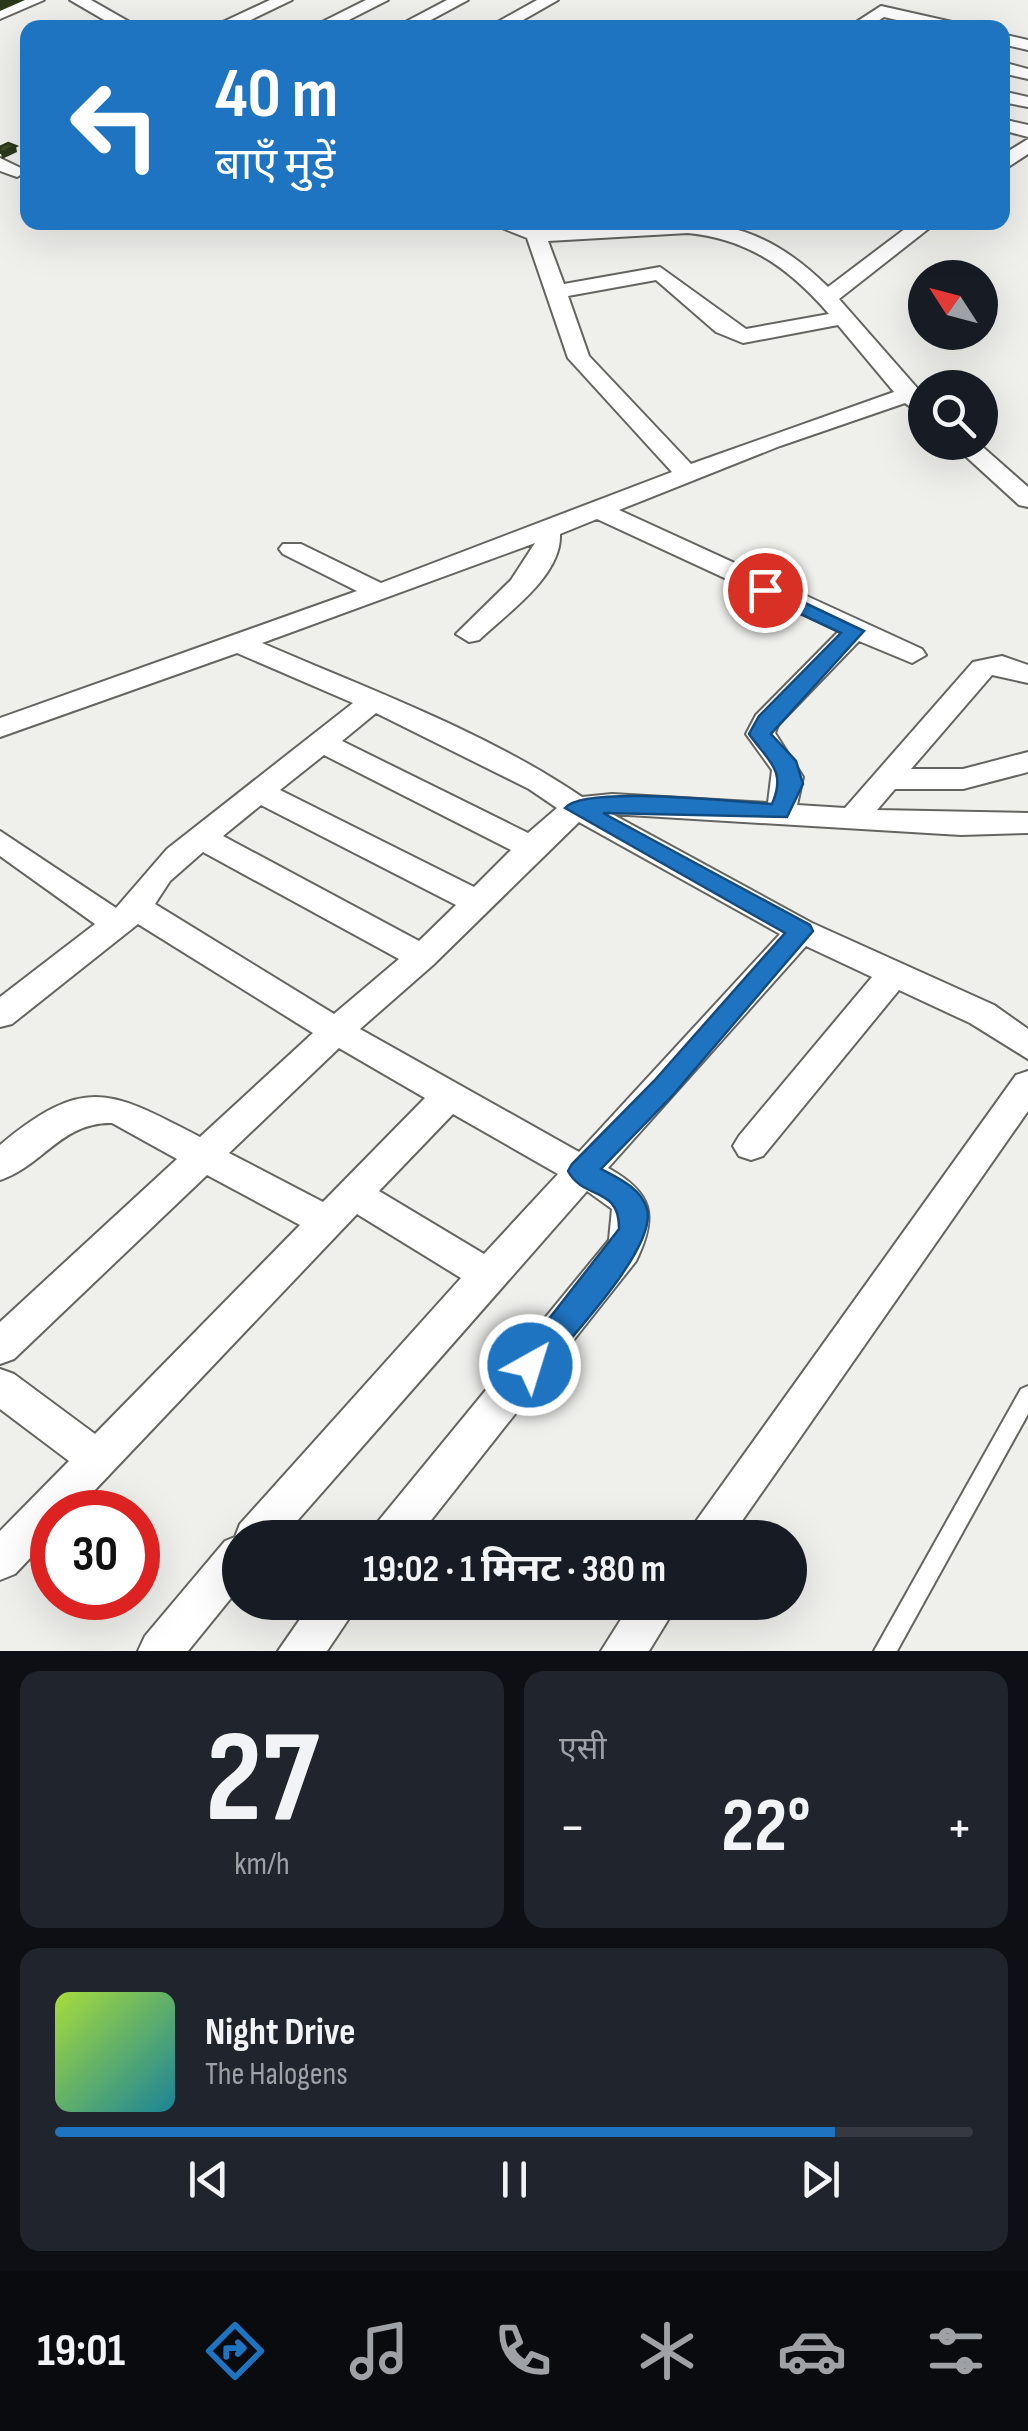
<!DOCTYPE html>
<html lang="hi">
<meta charset="utf-8">
<style>
:root{--surface:#171b24;--page:#20242c;--text:#f1f3f6;--muted:#9ea1a6;--line:#363941;--accent:#1f74c2}
body{margin:0;font-family:"Sofia Sans Condensed","Noto Sans Devanagari",sans-serif;background:var(--page);color:var(--text);height:100vh;display:flex;flex-direction:column;font-size:38px;white-space:nowrap}
*{box-sizing:border-box;margin:0}
p{font-size:32px;color:var(--muted)}
.icon{flex:none;width:55px;height:55px;fill:none;stroke:currentColor;stroke-width:2;stroke-linecap:round;stroke-linejoin:round}
.map{position:relative;height:1651px;overflow:hidden}
.sheet{display:flex;flex-direction:column;gap:20px;padding:20px;background:#0d0f14;flex:1}
.sheet>*{flex:none}
.banner{position:absolute;left:20px;top:20px;width:990px;height:210px;border-radius:20px;box-shadow:0 10px 40px #0002;background:#1f74c2;color:#fff;overflow:hidden}
.needle{width:65px;rotate:306deg}
.buttons{position:absolute;left:908px;top:260px;display:grid;gap:20px}
.buttons a{display:grid;place-items:center;width:90px;height:90px;border-radius:50%;background:var(--surface);box-shadow:0 10px 40px #0002;font-size:50px}
.speed{position:absolute;left:30px;top:1490px;display:flex;gap:20px;font-size:50px;font-weight:700;text-align:center}
.speed>*{display:grid;place-content:center;width:130px;height:130px;border-radius:50%;background:var(--surface);box-shadow:0 10px 40px #0002;line-height:1}
.speed .limit{border:15px solid #d22;background:#fff;color:#111}
.pin{position:absolute;display:grid;place-items:center;width:85px;height:85px;color:#fff;margin:-42px;border:5px solid #fff;border-radius:50%;box-shadow:0 2px 10px #0007}
.me{position:absolute;width:110px;margin:-55px;rotate:39deg;stroke-linejoin:round;filter:drop-shadow(0 0 8px #0008)}
.turn{display:flex;align-items:center;gap:35px;height:210px;padding:0 30px;font-size:45px}
.turn .icon{width:130px;height:130px;stroke-width:2.5}
.turn b{display:block;font-size:70px;line-height:85px}
.big{font-size:75px;font-weight:700;line-height:1.1}
.sheet .card{flex:1;display:flex;flex-direction:column;justify-content:center;gap:15px;min-width:0;padding:0 35px;border-radius:20px;background:var(--page)}
.sheet .dial{align-items:center;gap:0}
.dial b{font-size:130px;line-height:1}
.song{display:flex;align-items:center;gap:30px}
.cover{width:120px;height:120px;border-radius:15px;background:linear-gradient(135deg,hsl(80 70% 55%),hsl(190 70% 35%))}
.played{height:10px;border-radius:5px;background:linear-gradient(90deg,var(--accent) 85%,var(--line) 85%)}
.keys{display:flex;justify-content:space-around;direction:ltr}
.heat{display:flex;justify-content:space-between;align-items:center;font-size:55px;direction:ltr}
.sheet .tiles{flex:1;display:grid;gap:20px;grid-template-columns:1fr 1fr}
.card:last-child{grid-column:span 2}
.trip{position:absolute;left:222px;top:1520px;width:585px;height:100px;border-radius:50px;background:var(--surface);box-shadow:0 10px 40px #0002;font-weight:700;line-height:100px;text-align:center}
.dock{display:flex;height:160px;justify-content:space-around;align-items:center;background:#090b0e;color:var(--muted)}
.dock .icon{width:70px;height:70px}
.dock .current{color:var(--accent)}
.dock b{font-size:45px;color:var(--text)}
.map>svg:first-child{display:block}
</style>
<div class="map">
<svg width="1028" height="1651" viewBox="0 0 1028 1651">
<rect width="100%" height="100%" fill="#efefec"/>
<g fill="none" stroke-linecap="round" stroke-linejoin="round">
<defs>
<path id="lane" d="M1028 1386V1414L897 1651H874L1021 1389Z"/>
<path id="street" d="M21 0H44L0 19V8Z
M70 0H91L140 28H118Z
M270 0H292L234 28H210Z
M366 0H388L333 28H310Z
M447 0H468L416 28H394Z
M537 0H558L509 28H487Z
M881 6 961 24 963 28H931L884 17 867 28H847Z
M1002 34 1028 40V50L1002 44Z
M1002 62 1028 69V79L1002 73Z
M1002 91 1028 97V107L1002 102Z
M1002 119 1028 125V137L1002 130Z
M1028 139V154L1002 171V155Z
M0 158 27 171 17 177 0 171Z
M487 222C518 222 547 230 579 229 687 226 741 202 828 287L914 222H937L839 299 925 397V417L905 403 780 446 619 510 922 649 926 655 912 663 859 641 778 725 775 733 803 777 797 805 845 808 973 662 1002 656 1028 665V683L992 675 911 769H963L1028 752V772L963 789H895L877 810 1028 813V833L961 835 612 814 812 923 994 1005 1028 1029V1059L970 1023 899 990 763 1156 751 1160 739 1156 733 1146 739 1136 872 977 806 946 608 1168C653 1193 658 1216 636 1261L417 1538H370L376 1524 609 1240 612 1209 587 1191 282 1538H240V1587L188 1651H138L145 1636 225 1541 235 1537 240 1524 461 1278 357 1214 74 1512H52V1535L15 1574 0 1580V1531L69 1461 0 1409V1369L14 1374 95 1434 300 1225 207 1175 14 1359 0 1364V1322L177 1159 112 1123C61 1122 43 1166 0 1180V1145C85 1074 111 1091 200 1137L313 1033 138 924 12 1024 0 1027V997L95 924 0 856V831L116 908 167 849 353 703 237 653 0 737V718L357 591 283 554 279 549 283 544H301L381 583 672 472 568 358 527 238ZM688 233C749 239 790 269 829 314L746 329 660 267 564 284 548 241ZM656 280 716 332 743 343 838 325 894 392 691 464 589 356 568 296ZM597 519 839 631 756 715 746 734 772 770 768 803 612 794 582 797C485 731 370 690 262 643L535 543 511 580 456 634 469 642 479 640C506 614 562 576 560 534ZM376 713 529 789 557 808 528 833 342 741ZM324 755 511 850 474 887 280 790ZM261 805 456 905 419 941 223 836ZM579 822 780 934 579 1152 360 1029 433 965ZM203 852 399 959 334 1014 155 904 170 881ZM339 1048 425 1098 323 1202 229 1153ZM453 1114 558 1174 484 1254 379 1191Z
M950 442H977L1028 487V507L1019 505Z
M1028 1071V1111L730 1538H684L1016 1075Z
M312 1602H360L327 1651H278Z
M632 1602H679L649 1651H601Z"/>
</defs>
<!-- lane casing -->
<use href="#lane" stroke="#646461" stroke-width="4"/>
<!-- street casing -->
<use href="#street" stroke="#646461" stroke-width="4"/>
<!-- lane -->
<use href="#lane" fill="#fff" fill-rule="evenodd"/>
<!-- street -->
<use href="#street" fill="#fff" fill-rule="evenodd"/>
</g>
<!-- shaded-wall -->
<path fill="#2b371b" d="M0 0H25L0 11Z
M16 146 17 152 2 159 1 153Z"/>
<!-- building -->
<path fill="#3d4e26" stroke="#2b371b" stroke-width="2.5" d="M8 143 16 146 0 153V147Z"/>
<!-- route -->
<path fill="#1f74c2" stroke="#144b7e" stroke-width="2.5" d="M765 584 864 631 771 734 796 761 803 784 787 817 603 813 810 925 813 931 672 1096 601 1169C618 1178 641 1188 647 1209 658 1248 566 1342 541 1374L530 1378 520 1374 516 1365 520 1356 619 1229C620 1186 583 1200 568 1171L572 1164 654 1081 785 933 565 808C584 785 736 802 772 804 787 770 768 761 749 734L759 716 841 633 758 594 755 590Z"/>
</svg>
<div class="buttons">
<a><svg class="needle" viewBox="-14 -14 28 28"><path d="M0-13l5 13h-10z" fill="#e53935"/><path d="M0 13l5-13h-10z" fill="#9ea1a6"/></svg></a>
<a><svg class="icon" aria-label="search" viewBox="0 0 24 24"><circle cx="10" cy="10" r="6"/><path d="M15 15l6 6"/></svg></a>
</div>
<div class="speed"><div class="limit">30</div></div>
<div class="pin" style="left:765px;top:590px;background:#d93025"><svg class="icon" aria-label="arrive" viewBox="0 0 24 24"><path d="M6 21V4h12l-3 4 3 4H6"/></svg></div>
<svg class="me" style="left:530px;top:1365px" viewBox="-20 -20 40 40"><circle r="17" fill="#1f74c2" stroke="#fff" stroke-width="3"/><path d="M0-11L8 9 0 5-8 9z" fill="#fff"/></svg>
<div class="trip">19:02 · 1 मिनट · 380 m</div>
<div class="banner">
<div class="turn"><svg class="icon" aria-label="left" viewBox="0 0 24 24"><path d="M17 20v-9H6M10 6l-5 5 5 5"/></svg><div><b>40 m</b>बाएँ मुड़ें</div></div>
</div>
</div>
<section class="sheet">
<div class="tiles">
<div class="card dial"><b>27</b><p>km/h</p></div>
<div class="card"><p>एसी</p>
<div class="heat"><a>−</a><b class="big">22°</b><a>+</a></div>
</div>
<div class="card">
<div class="song"><i class="cover"></i><div><b>Night Drive</b><p>The Halogens</p></div></div>
<div class="played"></div>
<div class="keys"><svg class="icon" aria-label="previous" viewBox="0 0 24 24"><path d="M18 5L8 12l10 7zM5 5v14"/></svg><svg class="icon" aria-label="pause" viewBox="0 0 24 24"><path d="M8 5v14M16 5v14"/></svg><svg class="icon" aria-label="next" viewBox="0 0 24 24"><path d="M6 5l10 7-10 7zM19 5v14"/></svg></div>
</div>
</div>
</section>
<nav class="dock">
<b>19:01</b>
<svg class="icon current" aria-label="directions" viewBox="0 0 24 24"><path d="M12 3l9 9-9 9-9-9zM9 14v-3h6M13 9l2 2-2 2"/></svg>
<svg class="icon" aria-label="music" viewBox="0 0 24 24"><path d="M9 18V5l10-2v13"/><circle cx="6" cy="18" r="3"/><circle cx="16" cy="16" r="3"/></svg>
<svg class="icon" aria-label="phone" viewBox="0 0 24 24"><path d="M5 4h4l2 5-3 2q2 4 5 5l2-3 5 2v4C11 20 4 13 5 4z"/></svg>
<svg class="icon" aria-label="climate" viewBox="0 0 24 24"><path d="M12 3v18M4 7l16 10M4 17L20 7"/></svg>
<svg class="icon" aria-label="car" viewBox="0 0 24 24"><path d="M5 17H2v-5l4-1 3-4h7l3 4 3 1v5h-3M9 17h6M6 11h13"/><circle cx="7" cy="17" r="2"/><circle cx="17" cy="17" r="2"/></svg>
<svg class="icon" aria-label="filters" viewBox="0 0 24 24"><path d="M4 7h16M4 17h16"/><circle cx="9" cy="7" r="2"/><circle cx="15" cy="17" r="2"/></svg>
</nav>
